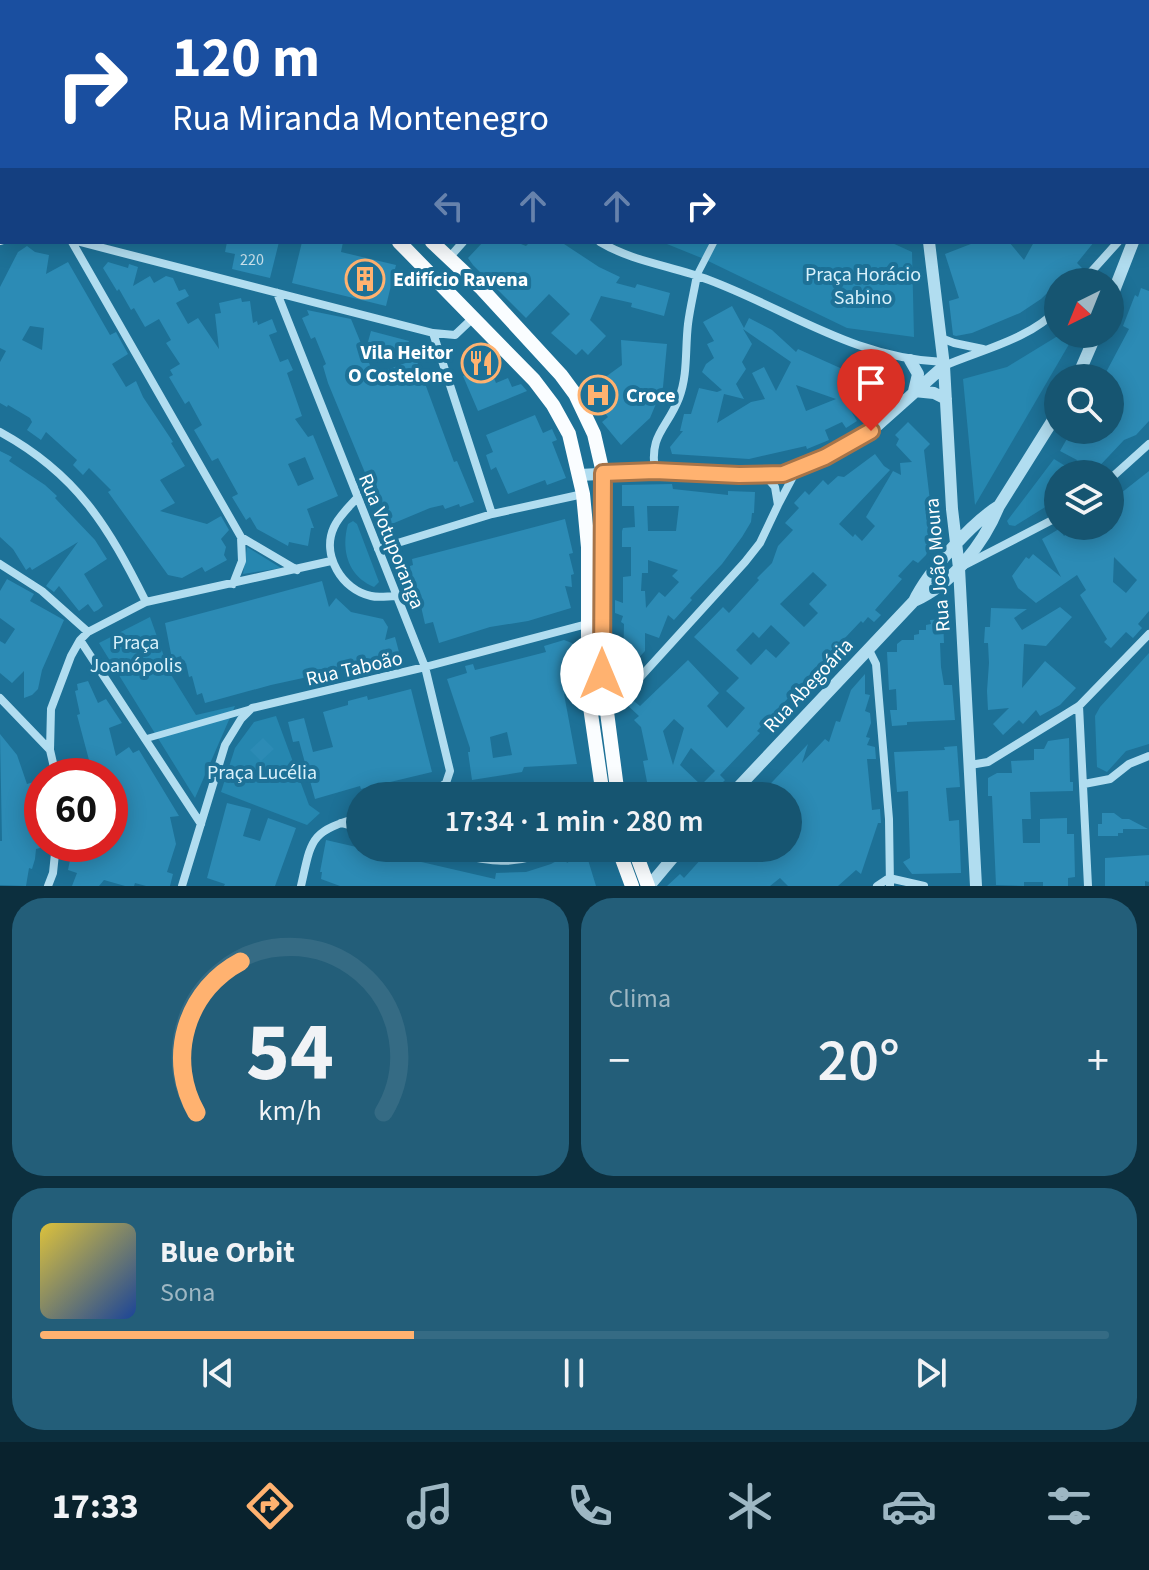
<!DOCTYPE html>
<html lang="pt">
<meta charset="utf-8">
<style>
:root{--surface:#165571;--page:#235e79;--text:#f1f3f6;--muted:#9eb7c3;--line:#356b84;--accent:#ffb270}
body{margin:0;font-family:"Source Sans 3",sans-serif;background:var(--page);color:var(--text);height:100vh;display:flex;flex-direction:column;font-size:30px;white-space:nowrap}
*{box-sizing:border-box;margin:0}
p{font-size:26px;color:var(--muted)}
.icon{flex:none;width:44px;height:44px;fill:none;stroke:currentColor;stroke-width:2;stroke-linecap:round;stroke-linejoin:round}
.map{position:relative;height:886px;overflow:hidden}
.details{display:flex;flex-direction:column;gap:12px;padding:12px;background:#0c2f3e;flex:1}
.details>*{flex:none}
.hud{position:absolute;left:0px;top:0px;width:1150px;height:244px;box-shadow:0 4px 20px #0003;background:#1a4fa0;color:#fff;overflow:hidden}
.needle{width:52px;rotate:223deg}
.tools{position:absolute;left:1044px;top:268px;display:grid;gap:16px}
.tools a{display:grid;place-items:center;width:80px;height:80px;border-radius:50%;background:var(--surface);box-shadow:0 4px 20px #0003;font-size:40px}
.speed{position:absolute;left:24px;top:758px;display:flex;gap:16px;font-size:40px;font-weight:700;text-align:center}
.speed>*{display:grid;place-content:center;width:104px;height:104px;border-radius:50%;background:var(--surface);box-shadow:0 4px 20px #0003;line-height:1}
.speed .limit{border:12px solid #d22;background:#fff;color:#111}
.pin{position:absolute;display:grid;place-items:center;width:68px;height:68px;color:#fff;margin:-82px -34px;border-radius:50% 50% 50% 0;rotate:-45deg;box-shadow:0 0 8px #0007}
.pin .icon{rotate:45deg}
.me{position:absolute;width:88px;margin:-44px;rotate:0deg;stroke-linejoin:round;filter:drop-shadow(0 0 6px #0008)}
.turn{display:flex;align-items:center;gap:28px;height:168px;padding:0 40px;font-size:36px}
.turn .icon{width:104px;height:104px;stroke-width:2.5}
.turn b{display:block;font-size:56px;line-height:68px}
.lanes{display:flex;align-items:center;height:76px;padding:0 40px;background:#0003;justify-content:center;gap:40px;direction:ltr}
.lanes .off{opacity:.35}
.big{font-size:60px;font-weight:600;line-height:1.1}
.details .widget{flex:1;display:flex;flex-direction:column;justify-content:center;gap:12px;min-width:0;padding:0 28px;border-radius:32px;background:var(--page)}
.details .dial{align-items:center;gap:0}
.dial svg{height:208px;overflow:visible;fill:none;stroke:var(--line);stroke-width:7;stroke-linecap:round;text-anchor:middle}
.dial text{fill:var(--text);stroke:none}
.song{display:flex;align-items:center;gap:24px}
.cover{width:96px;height:96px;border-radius:12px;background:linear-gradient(135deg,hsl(50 70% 55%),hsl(220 70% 35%))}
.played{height:8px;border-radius:4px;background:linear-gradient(90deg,var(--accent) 35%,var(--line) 35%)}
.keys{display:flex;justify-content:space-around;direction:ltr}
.heat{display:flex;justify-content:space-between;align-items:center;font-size:44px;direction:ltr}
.details .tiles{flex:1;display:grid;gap:12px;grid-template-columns:1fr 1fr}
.widget:last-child{grid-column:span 2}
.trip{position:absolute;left:346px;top:782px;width:456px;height:80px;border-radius:40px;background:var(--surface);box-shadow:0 4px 20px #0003;font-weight:600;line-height:80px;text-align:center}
.tab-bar{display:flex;height:128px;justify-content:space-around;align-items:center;background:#09222d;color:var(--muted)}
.tab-bar .icon{width:56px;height:56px}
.tab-bar .selected{color:var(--accent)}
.tab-bar b{font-size:36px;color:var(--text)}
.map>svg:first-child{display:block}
</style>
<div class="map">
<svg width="1149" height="886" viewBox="0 0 1149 886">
<rect width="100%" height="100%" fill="#1d7197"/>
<!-- green -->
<path fill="#2687b0" d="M662 242H890L912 252 914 337 847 328 704 259Z
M1061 334H1075L975 505 963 379 1007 367Z
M1054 459 1067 467 1063 474H1058V499L1015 526 1009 525 1007 521Z
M353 521 357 524 379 582 374 587C347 576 341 549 348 524Z
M247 547 281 568 243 574Z
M150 617 170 673 196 715 235 706 195 798 99 643Z
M1149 653V744L1126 751 1107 772 1097 767 1095 716 1100 707Z
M276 716 309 805 320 813 307 825 221 792 235 748 254 722Z"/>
<!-- building -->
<path fill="#2c8bb5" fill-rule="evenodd" d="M227 242H279L270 278 232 269 235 254 225 252Z
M302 242H343L341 252 396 265 386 306 292 283Z
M483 242H516L526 246 530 242H561L599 267 620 277 616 283 635 288 637 284 670 293 664 316 631 307 632 303 601 296 590 320 606 336 588 355 582 349 576 355 551 333 570 314 549 294 526 318 473 265 468 258Z
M976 242H1009L1024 260 1034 242H1094L1077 263 1082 268 1074 278 1069 272 1041 299 1020 313 972 333 956 336 953 335 949 301 959 298 945 254Z
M27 246 35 252 49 255 46 274 68 262 110 335 116 332 128 354 112 364 126 387 136 381 143 397 173 442 171 443 185 466 160 480 175 503 160 511 207 524 221 516 229 530 221 539 226 547 224 555 227 560 205 572 202 567 182 578 168 575 108 492 111 490 89 468 83 475 73 465 77 460 46 432 41 440 27 430 32 422 30 418 8 405 7 407 0 403V362L6 351 0 348V287L18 252ZM30 326 44 328 42 350 22 340Z
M108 262 128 268 129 264 138 267 133 286 150 276 154 283 166 276 173 278 179 291 185 289 189 296 176 303 188 324 198 318 219 349 215 314 221 313 219 303 241 298 242 302 250 301 253 323 257 321 258 325 272 319 277 332 269 335 280 362 288 359 293 370 287 373 302 416 295 419 308 437 313 435 338 496 307 509 314 528H311L308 546 289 542 288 546 257 529 250 517 246 520 232 497 238 494 218 458 212 461 194 430 202 425 189 401 185 404 169 377 173 375 170 370 180 364 166 343 171 340 159 319 145 327 134 308 131 310 119 289 117 291 103 268ZM305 457 314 479 298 486 288 464Z
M1141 288 1149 291V421L1136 435 1124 440 1092 474H1068L1077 465 1075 463 1077 460 1060 451 1072 430H1110V378H1103L1129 329 1123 326 1135 295 1138 297Z
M732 306 744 328 749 318 772 330 796 352 798 349 849 372 892 381 887 404 842 396 857 421 846 428 842 422 825 430 829 440 807 449 806 446 749 459 672 454 670 447 683 431H680L684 414H691L699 388 717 392 722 390 702 372 706 364 714 358 707 344 714 341 703 322ZM743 329 791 362 776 391 764 367 752 373 765 399 751 402 717 423 724 394 744 399 736 384 746 369 742 362 752 344ZM796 385 836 399 806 411Z
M307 310 351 319 374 375 416 359 454 462 457 461 474 502 460 507 459 504 445 509 443 505 430 508 387 526 328 383 323 366 326 364 315 337 311 339 302 318 309 315Z
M371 331 409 341 404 359 366 349Z
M621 340 667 344 663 387 650 418 621 445 602 422 608 417 590 394 596 389 593 386 622 365Z
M486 359 496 383 508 378 512 387 521 384 527 391 478 411 463 376 479 369 477 363Z
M535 415 543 433 552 429 557 440 552 442 566 478 547 485 545 480 508 494 496 467 491 470 486 455 493 452 486 435Z
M908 422 930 444 924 450 934 535 926 555 918 563 913 560 898 576 902 579 875 610 881 615 874 622 868 617 863 623 861 621 757 731 760 733 720 775 725 780 711 794 706 789 699 796H643L641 788 648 787 643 761 648 760 641 727 634 720 639 716 624 702 630 698 640 706 688 660 719 693 707 706 727 728 745 708 726 691 739 678 694 637 723 607 729 613 759 580 757 578 772 563 778 546 793 530 785 523 799 508 794 503 805 491 809 495 823 480 828 485 838 476 844 477 875 454 884 466 890 470 839 524 853 537 855 534 862 541 875 526 866 517 893 471 901 475 900 463 912 462 896 445 899 439 895 435ZM813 572 827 585 809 604 818 613 804 627 780 604ZM771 625 790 643 776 658 766 649 751 665 736 650 753 632 759 638ZM674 719 684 728 673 765 663 731ZM691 748 715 771 701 785 680 765Z
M0 451 12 457 9 461 45 485 57 496 55 498 95 540 107 559 84 574 103 606 98 610 94 612 88 604 79 611 59 586 54 592 46 586 78 542 32 570 30 567 26 570 13 549 0 537Z
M1149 471V611L1138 624 1142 628 1133 638 1126 632 1111 648 1104 642 1107 639 1080 595 1086 590 1077 575 1036 603 1018 588 1012 576 1026 557 1029 559 1033 554 1061 577 1042 539 1059 529 1064 536 1078 526H1110V508L1118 503 1116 497ZM1114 557 1137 580 1126 593 1113 582Z
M672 484 673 489 728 495V491L755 492 754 513H752L751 522 742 537 722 564 690 598 692 600 674 620 668 615 659 638 645 633V651L633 664H623L624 624 621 622 623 616 615 613V600L623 603V577L631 576V547H622V531L623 528 635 527 634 506H622V485ZM647 506H679L676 531H648ZM648 560 678 570 672 576 679 582 665 597 659 592 646 608 645 591H641L642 573H648Z
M565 519 573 553 569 554 574 574 571 575 572 587 565 586 571 608 528 621 490 627 439 643 433 622 425 624 420 602 417 603 407 567 413 565 412 559Z
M7 579 34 594 30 601 64 620 42 670 38 689 32 695 24 698V671L12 683 0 673V641L5 644 15 629 0 618V591Z
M322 581 329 607 336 598 351 612 383 619 388 627 385 640 395 637 399 652 358 666 271 685 205 703 202 693 197 695 192 676 189 677 186 663 183 664 181 656 172 659 165 623Z
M1060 607 1072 617 1046 646 1024 644 1022 688 1045 661 1076 688 1060 705 1040 716 1036 710 1023 724 1019 720 1003 735 993 724 1009 708 988 710 987 691 989 663 988 643H984L985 627H990L991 608 1027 609 1014 618 1022 630Z
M943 619 944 643H940L941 667 944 685H952L955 720 907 722V725L892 726 890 710H897L896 689 889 690 887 652H897V644L902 640H914V635L919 634V630H926V625L931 624 930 620Z
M564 640 572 643 575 650 576 681 573 682 576 691 564 694 577 764 524 767 522 772 472 780 468 752H470V748L447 679 467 673 465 666 473 664 475 670 546 652 544 646ZM507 732 512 755 493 758 490 737Z
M865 674V694L870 695 865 711 870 713 871 723 866 737 870 738 867 745 875 747 876 759H867L872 810 880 809 881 823H878L861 874 856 870 838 886H788L780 878 770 886H667L680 874 684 878 711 848H788V796H759L808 744 802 763 825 739 829 742 836 721 840 722 851 690Z
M88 681 98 703 106 699 122 723 109 728 116 756 129 747 133 753 139 750 179 816 170 817 176 844 167 872 173 874 170 886H146L135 883 134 886H125L104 880 99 886H72L77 873 68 870 71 855 79 857 80 844H110V808H113L115 801V782H110V776H80L78 762 89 760 77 715 80 714 75 691 78 690 77 684Z
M411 689 432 772 361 789 360 786 315 799 299 741 293 742 288 722 304 718 313 752 333 747 323 712 348 705V701L367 696 368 700Z
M0 734 17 755 27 784 37 781 40 793 32 796 40 848 36 849 35 859 32 869 29 868 26 886 0 885V841H2Z
M263 738 274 749 261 761 250 750Z
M1069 738 1070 782H1073V791L1030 792 1031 819H1022L1023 843H1040V819L1067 818V834H1074L1075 877 1068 878V886H1043V882H1024V886L996 885 992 796H988V778L997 773H1012L1011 761 1034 760V749H1044L1048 741Z
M957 746 960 787 946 788 949 821 959 820 961 873 912 874 903 862 910 858 908 791 897 792 894 752 945 750 944 747Z
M227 803 251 809 243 836 260 841 268 818 296 828 275 886H224L225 884 207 878Z
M1102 813H1114L1122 819H1129L1148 829H1123V833H1118V836H1098V824H1102Z
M326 840 495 879 496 873 526 872 551 864 564 857 567 863 585 850 596 886H340L321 879 322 872H320Z
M1149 855V882L1145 881V886H1105V858Z"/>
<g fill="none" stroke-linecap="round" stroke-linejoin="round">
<!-- pedestrian -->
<path stroke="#b1ddf0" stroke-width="7" d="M697 275 714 242
M145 739 250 709"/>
<!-- minor -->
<path stroke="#b1ddf0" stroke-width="8" d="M1080 0V2
M36 2V0
M212 2 215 0
M230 2V0
M431 2 432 0
M619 2 620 0
M776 2V0
M0 64 2 62
M72 242 241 537 242 561 233 584
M80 242 433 333 455 335 474 317
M600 242C633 262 673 266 709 280 791 311 853 358 943 362
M449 258 463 242
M1082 282 1118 242
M277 293 425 667 450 771 446 783 428 796
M433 333 492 514
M941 338 954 343 983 349
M944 366C981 350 1030 339 1058 309
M0 432C77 474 108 526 146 602
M655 471C649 434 667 429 679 398 688 375 685 349 688 324 690 308 694 292 697 275
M765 475 775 487 778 505 797 469
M1110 479 1149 444
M357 498C349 507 339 516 334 527 321 555 342 590 371 596 379 598 388 596 396 596
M241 537 297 570
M378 549 492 514 583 494
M0 564 42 591 88 632
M963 566 1058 517
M80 640 201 824
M869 650 876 664 889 819 890 886
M0 698 50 750
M605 701 624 695 745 562 760 543 778 505
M1079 706 1088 886
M970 765 988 762 1079 706 1149 634
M56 776 50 750 51 709 71 656 80 640 88 632 146 602 331 561
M1084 784 1110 779 1129 764 1149 756
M341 823 360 828
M436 848C474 858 515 871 550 848
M889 878 924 886
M48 886 53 873 56 844
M182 886 225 745 241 719 252 708 425 667 587 624
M301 886C312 837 310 832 360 817
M877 886 889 878"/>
<!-- tertiary -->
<path stroke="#b1ddf0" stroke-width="12" d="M910 0V2
M1148 202 1149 200
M929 242 944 366 952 509 959 568 976 886
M1110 301 1133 242
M910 360 918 374 914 391 934 393 946 399
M1077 378 1096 334
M580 475 655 471 765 475 791 472 825 457 871 431 944 366
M914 601C952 584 983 545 999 506L1058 412
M730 796 914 601C928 572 971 523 999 506
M649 886 681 848"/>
<!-- secondary -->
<path stroke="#dff2fb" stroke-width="14" d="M61 2 62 0
M0 238 2 235"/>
<!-- primary -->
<path stroke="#fafdff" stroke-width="14" d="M152 0 154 2
M168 0 170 2
M199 0 200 2
M399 242 534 380 553 405 569 434 583 494 588 547V693L603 796
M432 242 482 289 561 375 575 394 594 434 603 473 602 674 618 796
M618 848 632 886
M634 848 648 886"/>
</g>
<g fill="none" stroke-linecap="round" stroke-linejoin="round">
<defs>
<path id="route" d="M602 674 603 473 655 471 739 475 783 474 825 457 871 431"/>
</defs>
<!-- route casing -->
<use href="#route" stroke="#a67449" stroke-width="20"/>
<!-- route -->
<use href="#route" stroke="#ffb270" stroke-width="14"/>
</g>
<!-- icons -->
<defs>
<symbol id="building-ring" viewBox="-11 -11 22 22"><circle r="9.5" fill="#1d7197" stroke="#ffb270" stroke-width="1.5"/><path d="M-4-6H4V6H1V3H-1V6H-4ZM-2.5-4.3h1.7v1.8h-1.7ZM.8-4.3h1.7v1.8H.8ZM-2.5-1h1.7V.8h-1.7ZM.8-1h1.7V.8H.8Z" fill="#ffb270"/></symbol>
<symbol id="restaurant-ring" viewBox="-11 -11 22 22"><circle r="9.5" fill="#1d7197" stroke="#ffb270" stroke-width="1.5"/><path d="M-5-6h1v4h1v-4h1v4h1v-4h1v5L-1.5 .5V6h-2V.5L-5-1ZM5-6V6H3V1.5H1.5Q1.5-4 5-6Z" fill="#ffb270"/></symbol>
<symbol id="hospital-ring" viewBox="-11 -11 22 22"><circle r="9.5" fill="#1d7197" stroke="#ffb270" stroke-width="1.5"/><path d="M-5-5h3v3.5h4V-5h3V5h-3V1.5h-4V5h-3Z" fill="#ffb270"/></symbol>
</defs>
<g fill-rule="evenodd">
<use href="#building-ring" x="343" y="257" width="44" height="44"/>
<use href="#restaurant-ring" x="459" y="341" width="44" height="44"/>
<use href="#hospital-ring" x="576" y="373" width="44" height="44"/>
</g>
<g text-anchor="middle" stroke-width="8" stroke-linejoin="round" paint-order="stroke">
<!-- number labels -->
<g font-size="16" fill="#cae2ec">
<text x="252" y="265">220</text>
</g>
<!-- park labels -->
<g font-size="20" fill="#d8f1fb" stroke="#1d7197">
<text x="863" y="281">Praça Horácio<tspan x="863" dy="23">Sabino</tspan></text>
<text x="136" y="649">Praça<tspan x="136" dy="23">Joanópolis</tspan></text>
<text x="262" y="779">Praça Lucélia</text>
</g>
<!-- poi labels -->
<g font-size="20" font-weight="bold" fill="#fff" stroke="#1d7197" text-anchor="start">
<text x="393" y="286">Edifício Ravena</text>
<text x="453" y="359" text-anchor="end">Vila Heitor<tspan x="453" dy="23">O Costelone</tspan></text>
<text x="626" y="402">Croce</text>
</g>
<!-- street labels -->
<g font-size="20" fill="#fff" stroke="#1d7197">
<text transform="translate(392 541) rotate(68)" y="7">Rua Votuporanga</text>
<text transform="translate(937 565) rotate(-95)" y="7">Rua João Moura</text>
<text transform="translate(354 668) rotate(-13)" y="7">Rua Taboão</text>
<text transform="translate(808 685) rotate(-47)" y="7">Rua Abegoária</text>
</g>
</g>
</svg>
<div class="tools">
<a><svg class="needle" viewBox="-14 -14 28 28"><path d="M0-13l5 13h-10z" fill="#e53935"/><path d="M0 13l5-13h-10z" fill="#9eb7c3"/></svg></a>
<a><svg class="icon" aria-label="search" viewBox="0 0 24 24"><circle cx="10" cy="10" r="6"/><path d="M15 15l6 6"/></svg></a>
<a><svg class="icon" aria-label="layers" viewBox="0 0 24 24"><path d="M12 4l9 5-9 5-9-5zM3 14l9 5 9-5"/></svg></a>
</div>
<div class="speed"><div class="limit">60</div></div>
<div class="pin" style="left:871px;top:431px;background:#d93025"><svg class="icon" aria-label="arrive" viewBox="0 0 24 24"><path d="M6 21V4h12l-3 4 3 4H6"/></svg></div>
<svg class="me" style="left:602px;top:674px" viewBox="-20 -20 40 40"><circle r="19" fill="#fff"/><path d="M0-13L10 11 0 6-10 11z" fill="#ffb270"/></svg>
<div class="trip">17:34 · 1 min · 280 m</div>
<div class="hud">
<div class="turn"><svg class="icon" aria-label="right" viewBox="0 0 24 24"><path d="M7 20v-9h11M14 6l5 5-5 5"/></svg><div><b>120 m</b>Rua Miranda Montenegro</div></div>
<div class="lanes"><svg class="icon off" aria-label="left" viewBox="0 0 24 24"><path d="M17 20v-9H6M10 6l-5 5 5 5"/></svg><svg class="icon off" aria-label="ahead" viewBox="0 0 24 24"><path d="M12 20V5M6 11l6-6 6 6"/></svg><svg class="icon off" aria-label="ahead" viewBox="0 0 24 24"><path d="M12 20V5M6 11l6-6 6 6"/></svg><svg class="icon" aria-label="right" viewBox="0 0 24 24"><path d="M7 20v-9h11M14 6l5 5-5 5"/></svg></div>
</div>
</div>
<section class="details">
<div class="tiles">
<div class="widget dial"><svg viewBox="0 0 100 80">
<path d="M14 69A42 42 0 1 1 86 69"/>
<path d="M14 69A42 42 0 0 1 31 11" stroke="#ffb270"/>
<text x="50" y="56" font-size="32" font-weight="700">54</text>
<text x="50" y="72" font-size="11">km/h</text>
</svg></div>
<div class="widget"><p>Clima</p>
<div class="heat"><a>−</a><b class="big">20°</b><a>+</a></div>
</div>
<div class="widget">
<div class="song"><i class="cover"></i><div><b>Blue Orbit</b><p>Sona</p></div></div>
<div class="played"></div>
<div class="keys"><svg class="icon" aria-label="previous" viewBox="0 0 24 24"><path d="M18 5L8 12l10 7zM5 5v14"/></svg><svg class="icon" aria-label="pause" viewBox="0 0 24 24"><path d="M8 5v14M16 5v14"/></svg><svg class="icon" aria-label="next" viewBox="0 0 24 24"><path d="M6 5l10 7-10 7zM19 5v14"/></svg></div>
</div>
</div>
</section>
<nav class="tab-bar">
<b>17:33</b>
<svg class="icon selected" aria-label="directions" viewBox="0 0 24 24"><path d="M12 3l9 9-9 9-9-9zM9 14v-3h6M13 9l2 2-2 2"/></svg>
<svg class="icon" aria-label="music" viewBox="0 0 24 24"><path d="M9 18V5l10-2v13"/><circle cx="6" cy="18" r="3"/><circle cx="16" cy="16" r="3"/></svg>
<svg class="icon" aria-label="phone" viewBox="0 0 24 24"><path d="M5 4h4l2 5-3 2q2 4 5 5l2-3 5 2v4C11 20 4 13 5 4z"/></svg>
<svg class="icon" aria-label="climate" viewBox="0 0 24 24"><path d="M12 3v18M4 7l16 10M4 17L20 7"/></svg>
<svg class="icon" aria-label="car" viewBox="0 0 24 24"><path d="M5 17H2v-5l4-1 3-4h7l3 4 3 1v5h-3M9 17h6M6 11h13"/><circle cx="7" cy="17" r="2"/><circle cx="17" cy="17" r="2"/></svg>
<svg class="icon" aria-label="filters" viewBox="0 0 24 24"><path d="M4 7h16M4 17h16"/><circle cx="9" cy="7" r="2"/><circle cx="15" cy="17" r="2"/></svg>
</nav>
